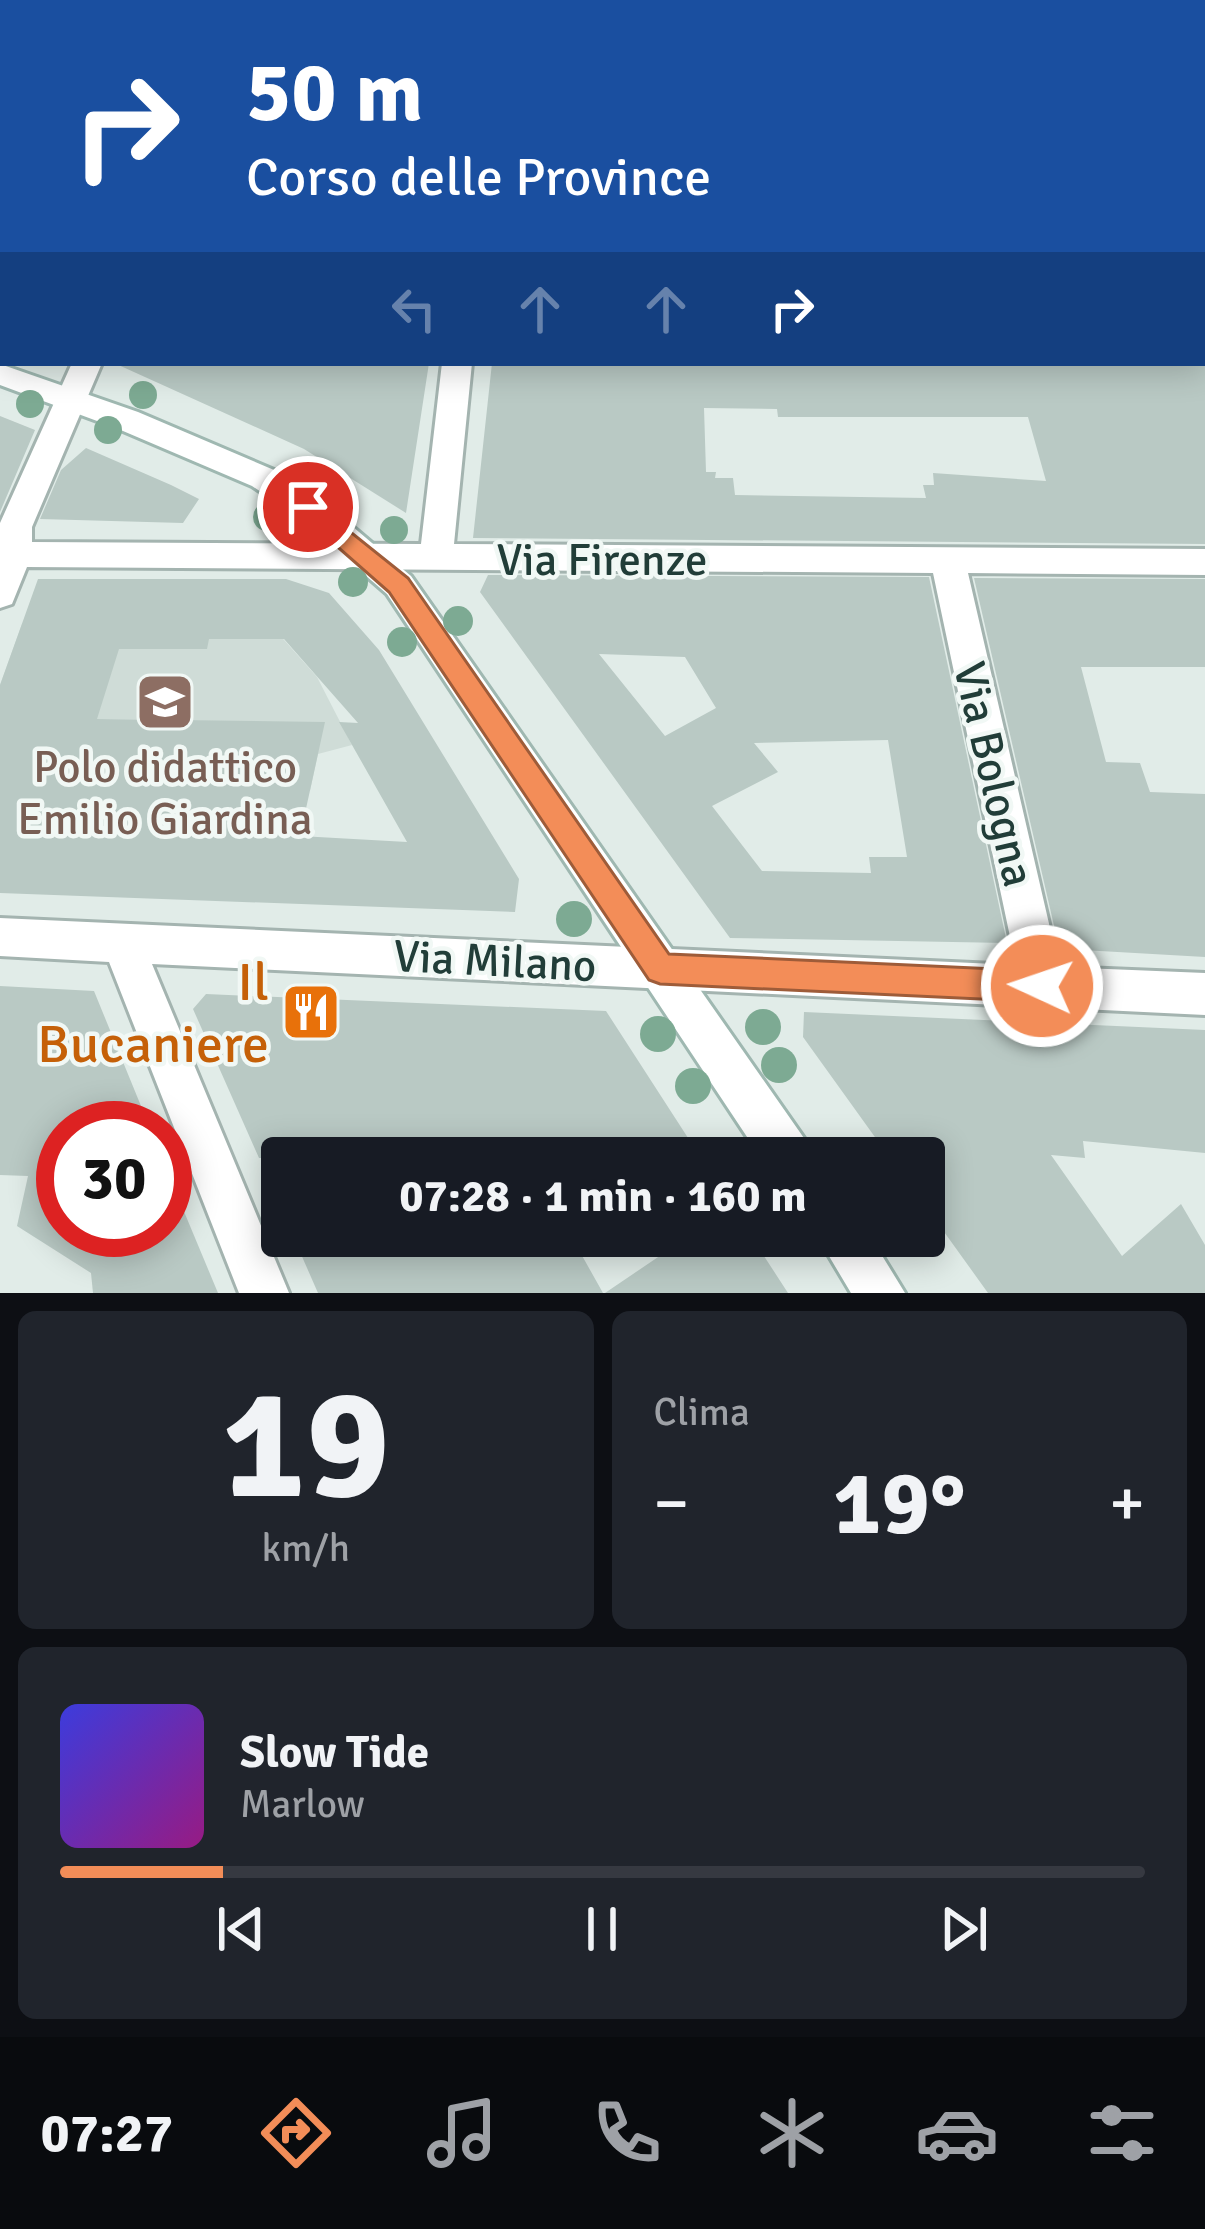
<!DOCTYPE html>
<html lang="it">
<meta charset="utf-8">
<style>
:root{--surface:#171b24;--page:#20242c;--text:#f1f3f6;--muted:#9ea1a6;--line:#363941;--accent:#f38d58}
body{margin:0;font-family:Signika,sans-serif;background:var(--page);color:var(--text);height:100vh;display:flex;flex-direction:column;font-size:45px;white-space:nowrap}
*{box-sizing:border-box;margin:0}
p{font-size:39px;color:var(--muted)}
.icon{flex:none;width:66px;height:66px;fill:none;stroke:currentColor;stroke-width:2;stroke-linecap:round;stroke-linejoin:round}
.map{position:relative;height:1293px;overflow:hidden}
.side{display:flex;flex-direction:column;gap:18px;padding:18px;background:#0d0f14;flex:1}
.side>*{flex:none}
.hud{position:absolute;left:0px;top:0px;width:1206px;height:366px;box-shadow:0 6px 30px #0003;background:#1a4fa0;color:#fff;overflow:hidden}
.speed{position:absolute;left:36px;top:1101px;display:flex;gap:24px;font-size:60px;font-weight:700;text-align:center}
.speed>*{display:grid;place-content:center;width:156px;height:156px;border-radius:50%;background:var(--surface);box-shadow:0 6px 30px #0003;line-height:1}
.speed .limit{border:18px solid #d22;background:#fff;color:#111}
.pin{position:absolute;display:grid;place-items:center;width:102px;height:102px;color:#fff;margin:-51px;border:6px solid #fff;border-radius:50%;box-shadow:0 3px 12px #0007}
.me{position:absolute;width:132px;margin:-66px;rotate:273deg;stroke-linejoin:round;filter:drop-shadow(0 0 9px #0008)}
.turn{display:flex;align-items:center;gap:42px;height:252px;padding:0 48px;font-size:54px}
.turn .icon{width:156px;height:156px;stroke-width:2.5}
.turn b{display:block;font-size:84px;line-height:102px}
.lanes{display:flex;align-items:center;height:114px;padding:0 48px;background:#0003;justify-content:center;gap:60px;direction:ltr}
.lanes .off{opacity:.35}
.big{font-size:90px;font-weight:700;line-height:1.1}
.side .card{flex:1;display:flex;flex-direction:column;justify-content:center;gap:18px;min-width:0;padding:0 42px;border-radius:18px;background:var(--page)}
.side .dial{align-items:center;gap:0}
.dial b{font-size:156px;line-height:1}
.song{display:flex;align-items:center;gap:36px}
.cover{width:144px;height:144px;border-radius:18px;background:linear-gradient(135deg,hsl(240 70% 55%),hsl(310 70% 35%))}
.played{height:12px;border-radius:6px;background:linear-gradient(90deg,var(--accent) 15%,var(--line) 15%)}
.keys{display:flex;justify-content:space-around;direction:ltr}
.heat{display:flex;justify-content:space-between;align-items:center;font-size:66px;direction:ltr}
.side .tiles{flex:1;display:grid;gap:18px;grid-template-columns:1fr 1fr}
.card:last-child{grid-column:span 2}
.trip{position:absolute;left:261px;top:1137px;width:684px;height:120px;border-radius:12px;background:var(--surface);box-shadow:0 6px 30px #0003;font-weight:700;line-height:120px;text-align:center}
.dock{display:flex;height:192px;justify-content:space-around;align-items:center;background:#090b0e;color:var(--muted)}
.dock .icon{width:84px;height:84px}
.dock .selected{color:var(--accent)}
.dock b{font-size:54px;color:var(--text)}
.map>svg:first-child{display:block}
</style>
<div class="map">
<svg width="1205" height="1293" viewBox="0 0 1205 1293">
<rect width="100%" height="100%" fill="#e1ece8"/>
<!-- built -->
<path fill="#cfdcd7" d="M22 624 277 632 317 677 352 745 318 754 310 791 161 787 177 720 97 719 90 743 0 685Z"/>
<!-- building -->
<path fill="#b9c9c4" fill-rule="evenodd" d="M114 363H429L406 513 304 449Z
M492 363H1205V544L473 538ZM704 408 777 409 778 417H1028L1046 481 933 473 934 485H923L926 498 735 495 733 478H715L716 472H706Z
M0 416 35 430 0 512Z
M86 448 171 485 199 499 183 523 40 519 61 470Z
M488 575 929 577 1007 943 730 938 480 592ZM599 654 685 657 716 708 665 736ZM888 740 907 857H869L871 873 762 871 712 806 778 772 754 743Z
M974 578 1205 579V667H1081L1106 762 1140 763 1150 792 1205 794V957L1065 949 1058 943Z
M38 579H286L329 593 379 650 519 879 515 912 0 893V685ZM209 639H284L358 723 339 722 407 842 300 836 325 722 97 719 119 649H207Z
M0 986 94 991 150 1128H63V1230H165V1166L218 1293H93L91 1273 17 1226 28 1176 0 1175Z
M206 994 606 1011 701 1158H259L193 1009Z
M804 1012 1205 1030V1153L1083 1141 1085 1158 1051 1155 1122 1256 1181 1204 1205 1245V1293H988L924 1204V1158H890L803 1037Z
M293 1236H571L603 1293H318Z
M658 1236H751L788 1293H605L667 1251Z"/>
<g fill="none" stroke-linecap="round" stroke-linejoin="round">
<defs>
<path id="minor" d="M759 0H781L782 3H760Z
M1203 44H1205V58H1203Z
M0 49H3V63H0Z
M0 101H3V115H0Z
M1203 111H1205V125H1203Z
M1203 333H1205V353H1203Z
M0 344H3V364H0Z
M72 363H102L32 527V542L421 544 442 363H472L454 544 1205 549V575L968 573 1059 967 1205 973V1015L152 964 289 1293H239L109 962 0 956V918L1016 965 933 573 27 567 12 604 0 608V523Z"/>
<path id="secondary" d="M1103 0H1125L1126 3H1104Z
M1203 242H1205V264H1203Z
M0 364 138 412 274 470 320 499 411 576 806 1141 812 1158H761L387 594 296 515 252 486 116 428 0 385Z
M817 1236H870L905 1293H851Z"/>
<path id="primary" d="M0 73H3V87H0Z
M1203 77H1205V91H1203Z"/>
</defs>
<!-- minor casing -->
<use href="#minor" stroke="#a4b4b0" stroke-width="6"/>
<!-- secondary casing -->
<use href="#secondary" stroke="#9fb8b1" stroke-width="6"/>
<!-- primary casing -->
<use href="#primary" stroke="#c1c9c7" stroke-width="6"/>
<!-- minor -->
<use href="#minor" fill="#fff" fill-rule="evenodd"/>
<!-- secondary -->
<use href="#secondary" fill="#fff" fill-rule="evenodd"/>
<!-- primary -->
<use href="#primary" fill="#65a298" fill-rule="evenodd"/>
</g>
<!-- trees -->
<g fill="#7daa93">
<circle cx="143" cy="395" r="14"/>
<circle cx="30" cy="404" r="14"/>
<circle cx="108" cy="430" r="14"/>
<circle cx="267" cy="517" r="14"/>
<circle cx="394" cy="530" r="14"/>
<circle cx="353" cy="582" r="15"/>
<circle cx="458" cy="621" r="15"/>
<circle cx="402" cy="642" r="15"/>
<circle cx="574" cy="919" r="18"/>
<circle cx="763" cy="1027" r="18"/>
<circle cx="658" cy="1034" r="18"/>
<circle cx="779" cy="1065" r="18"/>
<circle cx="693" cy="1086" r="18"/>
</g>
<!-- route -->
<path fill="#f38d58" stroke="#9e5c39" stroke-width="3" d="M308 498 408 578 669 954 1042 971 1054 975 1059 986 1054 997 1042 1002 660 984 649 980 389 592 299 513 296 507 299 501Z"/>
<!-- icons -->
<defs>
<symbol id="university-square" viewBox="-11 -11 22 22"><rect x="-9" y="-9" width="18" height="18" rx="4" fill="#8d6e63" stroke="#f1f8f5"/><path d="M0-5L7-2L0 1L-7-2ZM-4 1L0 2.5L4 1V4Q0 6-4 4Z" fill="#fff"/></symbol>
<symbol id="restaurant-square" viewBox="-11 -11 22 22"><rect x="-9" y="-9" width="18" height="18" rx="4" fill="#e8710a" stroke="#f1f8f5"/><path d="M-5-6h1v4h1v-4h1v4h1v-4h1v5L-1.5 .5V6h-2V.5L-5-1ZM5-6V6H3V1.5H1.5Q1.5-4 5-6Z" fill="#fff"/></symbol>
</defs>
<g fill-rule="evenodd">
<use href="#university-square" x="132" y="669" width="66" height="66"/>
<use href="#restaurant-square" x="278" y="979" width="66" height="66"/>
</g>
<g text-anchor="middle" stroke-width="9" stroke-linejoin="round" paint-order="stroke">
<!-- street labels -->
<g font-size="45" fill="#213d38" stroke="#f1f8f5">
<text x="602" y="575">Via Firenze</text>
<text transform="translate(995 774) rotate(77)" y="16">Via Bologna</text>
<text transform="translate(495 960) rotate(3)" y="16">Via Milano</text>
</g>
<!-- education labels -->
<g font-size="45" fill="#785e54" stroke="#f1f8f5">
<text x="165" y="782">Polo didattico<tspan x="165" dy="52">Emilio Giardina</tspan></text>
</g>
<!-- near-food labels -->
<g font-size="54" fill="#c56008" stroke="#f1f8f5" text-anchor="end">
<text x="269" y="1000">Il<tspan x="269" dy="62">Bucaniere</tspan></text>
</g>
</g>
</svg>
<div class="speed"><div class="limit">30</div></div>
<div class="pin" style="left:308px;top:507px;background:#d93025"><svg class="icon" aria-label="arrive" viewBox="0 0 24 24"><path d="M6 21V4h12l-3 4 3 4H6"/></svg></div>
<svg class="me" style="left:1042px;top:986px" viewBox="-20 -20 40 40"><circle r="17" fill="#f38d58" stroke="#fff" stroke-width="3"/><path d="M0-11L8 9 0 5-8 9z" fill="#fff"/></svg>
<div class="trip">07:28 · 1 min · 160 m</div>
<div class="hud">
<div class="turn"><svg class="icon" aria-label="right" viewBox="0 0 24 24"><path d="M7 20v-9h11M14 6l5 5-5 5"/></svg><div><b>50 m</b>Corso delle Province</div></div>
<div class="lanes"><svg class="icon off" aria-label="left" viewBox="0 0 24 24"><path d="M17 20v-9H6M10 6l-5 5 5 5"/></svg><svg class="icon off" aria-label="ahead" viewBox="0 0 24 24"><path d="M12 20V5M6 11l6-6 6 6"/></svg><svg class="icon off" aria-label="ahead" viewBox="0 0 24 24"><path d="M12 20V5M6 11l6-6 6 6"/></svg><svg class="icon" aria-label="right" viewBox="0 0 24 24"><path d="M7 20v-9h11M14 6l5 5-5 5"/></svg></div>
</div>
</div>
<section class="side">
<div class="tiles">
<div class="card dial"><b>19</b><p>km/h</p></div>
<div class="card"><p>Clima</p>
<div class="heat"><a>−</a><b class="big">19°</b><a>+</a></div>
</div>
<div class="card">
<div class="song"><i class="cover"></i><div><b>Slow Tide</b><p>Marlow</p></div></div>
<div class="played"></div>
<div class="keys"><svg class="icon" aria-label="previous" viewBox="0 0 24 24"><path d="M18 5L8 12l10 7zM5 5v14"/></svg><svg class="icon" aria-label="pause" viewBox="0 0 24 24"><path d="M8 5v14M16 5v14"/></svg><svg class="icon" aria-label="next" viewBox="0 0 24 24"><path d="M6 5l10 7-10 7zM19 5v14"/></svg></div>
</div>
</div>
</section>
<nav class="dock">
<b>07:27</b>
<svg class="icon selected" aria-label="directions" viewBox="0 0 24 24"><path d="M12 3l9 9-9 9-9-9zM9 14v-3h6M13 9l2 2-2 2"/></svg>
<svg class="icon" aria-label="music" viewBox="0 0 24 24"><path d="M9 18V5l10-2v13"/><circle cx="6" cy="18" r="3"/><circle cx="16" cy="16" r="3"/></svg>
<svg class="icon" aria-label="phone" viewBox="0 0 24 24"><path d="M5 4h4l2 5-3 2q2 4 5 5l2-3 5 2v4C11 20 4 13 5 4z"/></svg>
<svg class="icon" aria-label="climate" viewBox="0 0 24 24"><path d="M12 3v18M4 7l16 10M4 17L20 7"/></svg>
<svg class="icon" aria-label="car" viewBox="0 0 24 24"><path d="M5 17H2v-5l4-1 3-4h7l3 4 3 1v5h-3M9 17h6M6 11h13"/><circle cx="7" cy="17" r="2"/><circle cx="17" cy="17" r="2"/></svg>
<svg class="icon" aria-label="filters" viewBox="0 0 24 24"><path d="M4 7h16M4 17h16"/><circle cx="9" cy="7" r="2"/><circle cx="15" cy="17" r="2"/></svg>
</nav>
